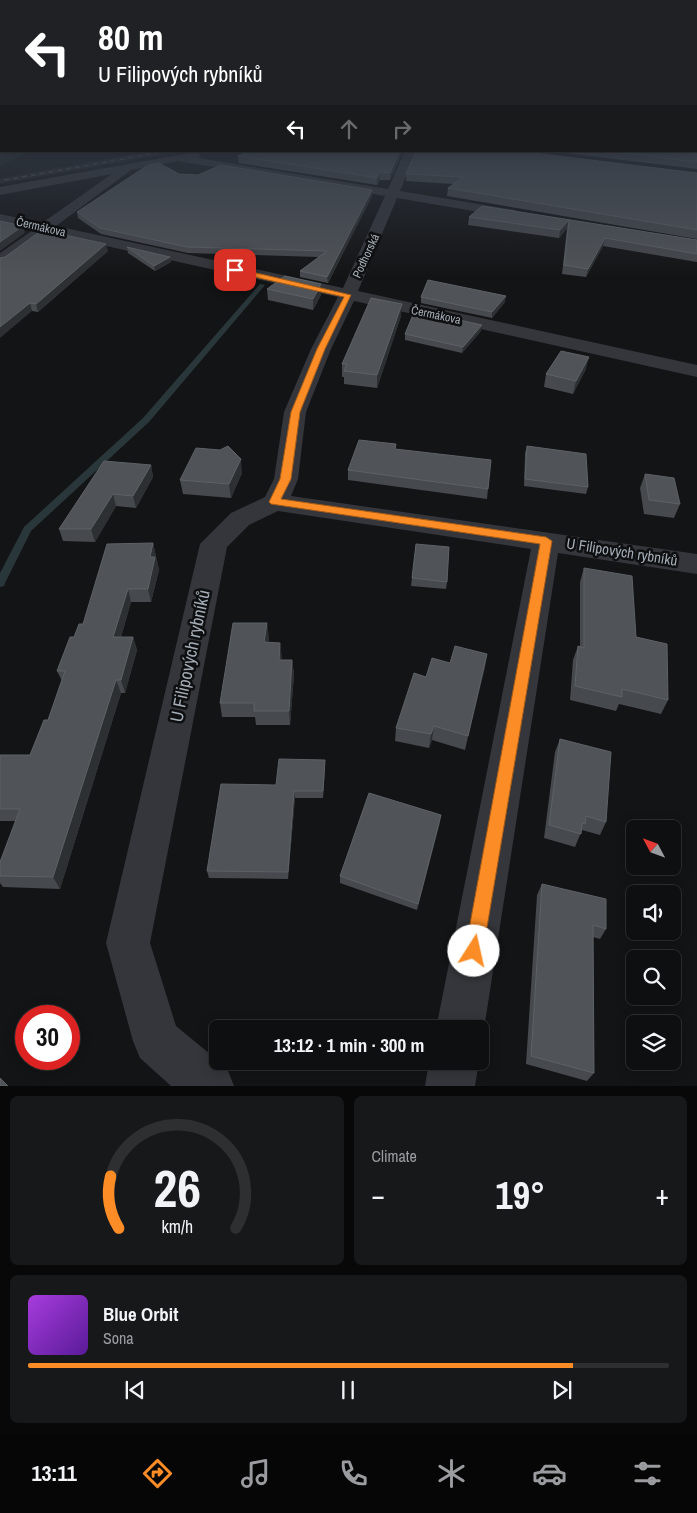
<!DOCTYPE html>
<meta charset="utf-8">
<style>
:root{--surface:#0e0f10;--page:#171819;--text:#f1f3f6;--muted:#9b9c9f;--line:#2e2f30;--accent:#fc8c25}
body{margin:0;font-family:"Archivo Narrow",sans-serif;background:var(--page);color:var(--text);height:100vh;display:flex;flex-direction:column;font-size:19px;white-space:nowrap}
*{box-sizing:border-box;margin:0}
p{font-size:16px;color:var(--muted)}
.icon{flex:none;width:28px;height:28px;fill:none;stroke:currentColor;stroke-width:2;stroke-linecap:round;stroke-linejoin:round}
.map{position:relative;height:1086px;overflow:hidden}
.details{display:flex;flex-direction:column;gap:10px;padding:10px;background:#080809;flex:1}
.details>*{flex:none}
.banner{position:absolute;left:0px;top:0px;width:698px;height:152px;box-shadow:0 2px 12px #0003,0 0 0 1px var(--line);background:#202124;color:#fff;overflow:hidden}
.needle{width:32px;rotate:311deg}
.buttons{position:absolute;left:626px;top:820px;display:grid;gap:10px}
.buttons a{display:grid;place-items:center;width:55px;height:55px;border-radius:8px;background:var(--surface);box-shadow:0 2px 12px #0003,0 0 0 1px var(--line);font-size:25px}
.speed{position:absolute;left:15px;top:1005px;display:flex;gap:10px;font-size:25px;font-weight:700;text-align:center}
.speed>*{display:grid;place-content:center;width:65px;height:65px;border-radius:50%;background:var(--surface);box-shadow:0 2px 12px #0003,0 0 0 1px var(--line);line-height:1}
.speed .limit{border:8px solid #d22;background:#fff;color:#111}
.pin{position:absolute;display:grid;place-items:center;width:42px;height:42px;color:#fff;margin:-21px;border-radius:10px;box-shadow:0 2px 8px #0006}
.me{position:absolute;width:55px;margin:-28px;rotate:10deg;stroke-linejoin:round;filter:drop-shadow(0 0 4px #0008)}
.turn{display:flex;align-items:center;gap:18px;height:105px;padding:0 15px;font-size:22px}
.turn .icon{width:65px;height:65px;stroke-width:2.5}
.turn b{display:block;font-size:35px;line-height:42px}
.lanes{display:flex;align-items:center;height:48px;padding:0 15px;background:#0003;justify-content:center;gap:25px;direction:ltr}
.lanes .off{opacity:.35}
.big{font-size:38px;font-weight:800;line-height:1.1}
.details .tile{flex:1;display:flex;flex-direction:column;justify-content:center;gap:8px;min-width:0;padding:0 18px;border-radius:8px;background:var(--page)}
.details .dial{align-items:center;gap:0}
.dial svg{height:130px;overflow:visible;fill:none;stroke:var(--line);stroke-width:7;stroke-linecap:round;text-anchor:middle}
.dial text{fill:var(--text);stroke:none}
.song{display:flex;align-items:center;gap:15px}
.cover{width:60px;height:60px;border-radius:8px;background:linear-gradient(135deg,hsl(280 70% 55%),hsl(270 70% 35%))}
.played{height:5px;border-radius:2px;background:linear-gradient(90deg,var(--accent) 85%,var(--line) 85%)}
.keys{display:flex;justify-content:space-around;direction:ltr}
.heat{display:flex;justify-content:space-between;align-items:center;font-size:28px;direction:ltr}
.details .tiles{flex:1;display:grid;gap:10px;grid-template-columns:1fr 1fr}
.tile:last-child{grid-column:span 2}
.trip{position:absolute;left:209px;top:1020px;width:280px;height:50px;border-radius:8px;background:var(--surface);box-shadow:0 2px 12px #0003,0 0 0 1px var(--line);font-weight:800;line-height:50px;text-align:center}
.menu{display:flex;height:80px;justify-content:space-around;align-items:center;background:#060606;color:var(--muted)}
.menu .icon{width:35px;height:35px}
.menu .on{color:var(--accent)}
.menu b{font-size:22px;color:var(--text)}
.map>svg:first-child{display:block}
</style>
<div class="map">
<svg width="697" height="1086" viewBox="0 0 697 1086">
<rect width="100%" height="100%" fill="#131415"/>
<!-- built -->
<path fill="#1f2022" d="M151 151H184L0 184V178Z"/>
<!-- green -->
<path fill="#1e251d" d="M0 125 1 151H31L0 166Z"/>
<g fill="none" stroke-linecap="round" stroke-linejoin="round">
<!-- stream -->
<path fill="#29363a" fill-rule="evenodd" d="M260 284 265 285 149 422 31 531 5 583 4 586 0 587V573L24 527 143 418Z"/>
<!-- minor -->
<path fill="#34363b" fill-rule="evenodd" d="M405 151H416L400 191 515 210 522 214 515 218 397 198 358 291 697 365V377L354 301 331 349 306 412 298 479 291 496 697 554V574L558 553 484 1029 480 1038V1029H436L531 549 278 511 249 525 227 547 150 943 176 1026 227 1068 234 1086H171L140 1058 133 1041 106 943 200 544 231 513 265 497 274 479 284 412 311 349 338 297 47 233 6 263 0 265V253L33 230 0 222V214L42 223 112 174 0 195V187L195 152 201 155 198 158 388 189ZM178 161 385 196 343 288 56 226 131 170Z
M429 1061H479L475 1086H425Z"/>
<defs>
<path id="rail" d="M0 181 167 151"/>
</defs>
<!-- rail casing -->
<use href="#rail" stroke="#474b50" stroke-width="2"/>
<!-- rail -->
<use href="#rail" stroke="#0e0f10" stroke-width="1" stroke-dasharray="4.5" stroke-linecap="butt"/>
</g>
<!-- wall -->
<path fill="#46494d" d="M697 125V169L549 151H696Z
M249 151H403L390 180H380L377 185 239 163 238 156Z
M697 173V239L447 196 448 188 454 184 406 181V174Z
M179 174 372 190V196L328 283 300 277V271L319 257 188 253 101 234 78 218 77 212Z
M482 206 697 240V262L603 246 586 277 562 274 567 228 559 238 468 225 469 217Z
M127 247 170 257 171 262 155 271 128 253Z
M108 251 38 312 32 311 0 258Z
M321 284V295L313 310 268 300 267 289Z
M421 297 505 302 492 318 421 303Z
M401 316 377 388 344 384V377H342V364Z
M481 331 462 353 405 340V334Z
M586 369 573 394 544 387 546 374Z
M527 446 588 487 586 494 524 486 525 453Z
M396 449 488 489 487 499 348 480V470Z
M151 465 153 477 136 508 116 506 95 542 63 541 59 529Z
M242 473 231 498 183 494 180 480Z
M645 474 680 504 674 518 644 514 640 488Z
M153 543 159 570 151 602H131L121 637H133L137 650 125 693H121L60 889 3 887 0 883V862L16 821H0V755H30L48 720 62 681 57 671 74 637 83 624Z
M416 544 447 582 446 589 411 586Z
M584 568 636 637 668 700 661 714 619 704 616 711 570 700 573 660 578 646H580V582Z
M269 637 268 642 282 657 281 660H292L294 674 290 725H256L255 717H222L220 703Z
M487 654 465 750 432 740 429 748 395 741 396 728 426 677 450 663Z
M560 739 606 822 600 835 582 830 575 847 544 838 555 752Z
M325 767 323 798H295L288 879 209 878 207 871 276 785Z
M440 822 417 910 340 883V876Z
M542 884 606 929 600 939 593 937 594 1073 587 1081 526 1064 537 895Z"/>
<!-- shaded-wall -->
<path fill="#2d3032" d="M400 151H403L390 180V173Z
M380 172V180L377 185V178Z
M372 190V196L328 283 327 277Z
M569 220 567 228 559 238 560 230Z
M23 226 25 233 0 251V242Z
M605 238 603 246 586 277 588 269Z
M106 244 108 251 38 312 36 304Z
M170 257 171 262 155 271 154 266Z
M321 284V295L313 310V299Z
M506 296 505 302 492 318V312Z
M30 303 32 311 0 338V327Z
M402 304 401 316 377 388V375Z
M482 325 481 331 462 353 463 347Z
M589 357 586 369 573 394 576 381Z
M241 459 242 473 231 498 229 484Z
M151 465 153 477 136 508 133 496Z
M113 494 116 506 95 542 91 529Z
M153 543 159 570 151 602 148 589 150 557Z
M128 589 131 602 117 651 113 637Z
M267 623 269 637 266 657 264 642Z
M133 637 137 650 125 693 121 680Z
M280 643 282 657 280 674 279 660Z
M487 654 485 668 465 750 468 736Z
M292 660 294 674 290 725 289 711Z
M116 680 121 693 60 889 53 877Z
M434 726 432 740 429 748 431 734Z
M325 760V767L323 798V791Z
M294 791 295 798 288 879V872Z
M441 815 440 822 417 910 418 904Z"/>
<!-- building -->
<path fill="#505458" stroke="#5d6267" d="M696 125H697V162L607 151H696Z
M249 151H400L390 173 380 172 377 178 238 156Z
M416 151H517L697 173V230L448 188 463 177 406 174Z
M159 163 179 174 198 175 221 165 372 190 327 277 300 271 327 251 187 247 100 228 77 212 148 165Z
M482 206 697 240V254L605 238 588 269 564 265 569 220 560 230 469 217Z
M0 221 23 226 0 242Z
M42 230 106 244 36 304 30 303 0 327V258L5 257Z
M127 247 170 257 154 266Z
M285 276 321 284 313 299 267 289Z
M428 280 506 296 492 312 421 297Z
M371 298 402 304 377 375 344 371 347 364H342Z
M415 310 482 325 463 347 405 334Z
M561 351 589 357 576 381 546 374Z
M359 440 396 444 395 449 491 460 488 489 348 470Z
M228 446 241 459 229 484 180 480 196 448 220 450Z
M527 446 586 454 588 487 525 479Z
M104 461 151 465 133 496 113 494 91 529H59Z
M645 474 674 478 680 504 649 500Z
M153 543 150 557H155L148 589H128L113 637H133L121 680H116L53 877 0 876V862L20 809H0V755H30L44 720H48L65 671H57L70 637H74L79 624H83L107 544Z
M416 544 449 547 447 582 412 578Z
M584 568 632 576 636 637 667 644 668 700 622 689V697L575 686 578 646 584 648Z
M233 623H267L264 642 280 643 279 660H292L289 711H254V703H220Z
M455 646 487 654 468 736 434 726 431 734 396 728 414 673 426 677 432 658 450 663Z
M560 739 611 752 606 822 586 816 585 824 582 823 581 834 549 825Z
M279 759 325 760 323 791H294L288 872 207 871 221 784 276 785Z
M369 793 441 815 418 904 340 876Z
M542 884 606 899V929L593 925 594 1073 531 1056Z
M0 1078 8 1086H0Z"/>
<!-- sky -->
<linearGradient id="sky" x2="0" y2="1"><stop stop-color="#0a0b0c"/><stop offset="0.45" stop-color="#333a46"/><stop offset="1" stop-color="#333a46" stop-opacity="0"/></linearGradient>
<rect width="697" height="277" fill="url(#sky)"/>
<!-- route -->
<path fill="#fc8c25" stroke="#a45b18" d="M235 268 351 295 325 349 300 412 291 479 281 499 546 537 552 541 483 951 480 957 474 960 467 957 465 951 540 544 271 504 269 502 280 479 291 412 317 349 344 297 232 272Z"/>
<g text-anchor="middle" stroke-width="5" stroke-linejoin="round" paint-order="stroke">
<!-- far-street labels -->
<g font-size="12" fill="#a4adb7" stroke="#0e0f10">
<text transform="translate(41 227) rotate(13)" y="4">Čermákova</text>
<text transform="translate(366 256) rotate(-65)" y="4">Podhorská</text>
<text transform="translate(436 315) rotate(12)" y="4">Čermákova</text>
</g>
<!-- street labels -->
<g font-size="15" fill="#a4adb7" stroke="#0e0f10">
<text transform="translate(622 552) rotate(9)" y="5">U Filipových rybníků</text>
</g>
<!-- near-street labels -->
<g font-size="18" fill="#a4adb7" stroke="#0e0f10">
<text transform="translate(190 656) rotate(-78)" y="6">U Filipových rybníků</text>
</g>
</g>
</svg>
<div class="buttons">
<a><svg class="needle" viewBox="-14 -14 28 28"><path d="M0-13l5 13h-10z" fill="#e53935"/><path d="M0 13l5-13h-10z" fill="#9b9c9f"/></svg></a>
<a><svg class="icon" aria-label="sound" viewBox="0 0 24 24"><path d="M4 9h4l5-4v14l-5-4H4zM17 9q2 3 0 6"/></svg></a>
<a><svg class="icon" aria-label="search" viewBox="0 0 24 24"><circle cx="10" cy="10" r="6"/><path d="M15 15l6 6"/></svg></a>
<a><svg class="icon" aria-label="layers" viewBox="0 0 24 24"><path d="M12 4l9 5-9 5-9-5zM3 14l9 5 9-5"/></svg></a>
</div>
<div class="speed"><div class="limit">30</div></div>
<div class="pin" style="left:235px;top:270px;background:#d93025"><svg class="icon" aria-label="arrive" viewBox="0 0 24 24"><path d="M6 21V4h12l-3 4 3 4H6"/></svg></div>
<svg class="me" style="left:474px;top:951px" viewBox="-20 -20 40 40"><circle r="19" fill="#fff"/><path d="M0-13L10 11 0 6-10 11z" fill="#fc8c25"/></svg>
<div class="trip">13:12 · 1 min · 300 m</div>
<div class="banner">
<div class="turn"><svg class="icon" aria-label="left" viewBox="0 0 24 24"><path d="M17 20v-9H6M10 6l-5 5 5 5"/></svg><div><b>80 m</b>U Filipových rybníků</div></div>
<div class="lanes"><svg class="icon" aria-label="left" viewBox="0 0 24 24"><path d="M17 20v-9H6M10 6l-5 5 5 5"/></svg><svg class="icon off" aria-label="ahead" viewBox="0 0 24 24"><path d="M12 20V5M6 11l6-6 6 6"/></svg><svg class="icon off" aria-label="right" viewBox="0 0 24 24"><path d="M7 20v-9h11M14 6l5 5-5 5"/></svg></div>
</div>
</div>
<section class="details">
<div class="tiles">
<div class="tile dial"><svg viewBox="0 0 100 80">
<path d="M14 69A42 42 0 1 1 86 69"/>
<path d="M14 69A42 42 0 0 1 9 37" stroke="#fc8c25"/>
<text x="50" y="56" font-size="32" font-weight="700">26</text>
<text x="50" y="72" font-size="11">km/h</text>
</svg></div>
<div class="tile"><p>Climate</p>
<div class="heat"><a>−</a><b class="big">19°</b><a>+</a></div>
</div>
<div class="tile">
<div class="song"><i class="cover"></i><div><b>Blue Orbit</b><p>Sona</p></div></div>
<div class="played"></div>
<div class="keys"><svg class="icon" aria-label="previous" viewBox="0 0 24 24"><path d="M18 5L8 12l10 7zM5 5v14"/></svg><svg class="icon" aria-label="pause" viewBox="0 0 24 24"><path d="M8 5v14M16 5v14"/></svg><svg class="icon" aria-label="next" viewBox="0 0 24 24"><path d="M6 5l10 7-10 7zM19 5v14"/></svg></div>
</div>
</div>
</section>
<nav class="menu">
<b>13:11</b>
<svg class="icon on" aria-label="directions" viewBox="0 0 24 24"><path d="M12 3l9 9-9 9-9-9zM9 14v-3h6M13 9l2 2-2 2"/></svg>
<svg class="icon" aria-label="music" viewBox="0 0 24 24"><path d="M9 18V5l10-2v13"/><circle cx="6" cy="18" r="3"/><circle cx="16" cy="16" r="3"/></svg>
<svg class="icon" aria-label="phone" viewBox="0 0 24 24"><path d="M5 4h4l2 5-3 2q2 4 5 5l2-3 5 2v4C11 20 4 13 5 4z"/></svg>
<svg class="icon" aria-label="climate" viewBox="0 0 24 24"><path d="M12 3v18M4 7l16 10M4 17L20 7"/></svg>
<svg class="icon" aria-label="car" viewBox="0 0 24 24"><path d="M5 17H2v-5l4-1 3-4h7l3 4 3 1v5h-3M9 17h6M6 11h13"/><circle cx="7" cy="17" r="2"/><circle cx="17" cy="17" r="2"/></svg>
<svg class="icon" aria-label="filters" viewBox="0 0 24 24"><path d="M4 7h16M4 17h16"/><circle cx="9" cy="7" r="2"/><circle cx="15" cy="17" r="2"/></svg>
</nav>
